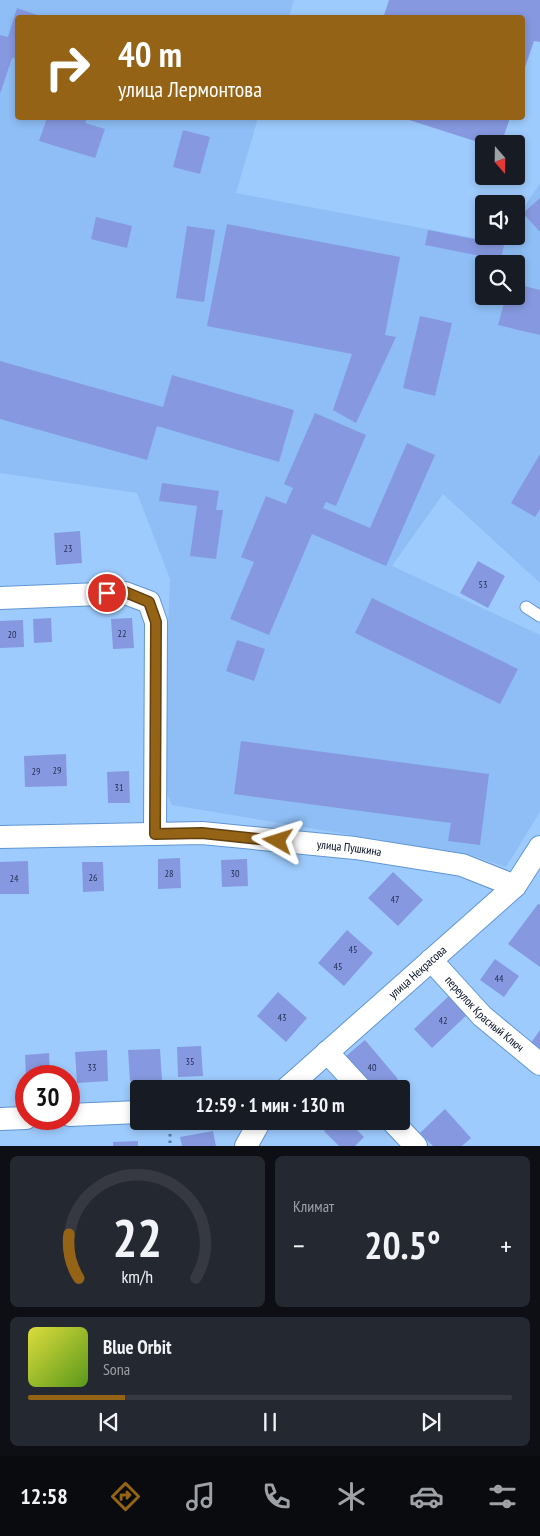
<!DOCTYPE html>
<html lang="ru">
<meta charset="utf-8">
<style>
:root{--surface:#171b24;--page:#242831;--text:#f1f3f6;--muted:#9ea1a6;--line:#363941;--accent:#956315}
body{margin:0;font-family:"PT Sans Narrow",sans-serif;background:var(--page);color:var(--text);height:100vh;display:flex;flex-direction:column;font-size:19px;white-space:nowrap}
*{box-sizing:border-box;margin:0}
p{font-size:16px;color:var(--muted)}
.icon{flex:none;width:28px;height:28px;fill:none;stroke:currentColor;stroke-width:2;stroke-linecap:round;stroke-linejoin:round}
.map{position:relative;height:1146px;overflow:hidden}
.side{display:flex;flex-direction:column;gap:10px;padding:10px;background:#0d0f14;flex:1}
.side>*{flex:none}
.banner{position:absolute;left:15px;top:15px;width:510px;height:105px;border-radius:5px;box-shadow:0 2px 8px #0003;background:#956315;color:#fff;overflow:hidden}
.needle{width:32px;rotate:160deg}
.controls{position:absolute;left:475px;top:135px;display:grid;gap:10px}
.controls a{display:grid;place-items:center;width:50px;height:50px;border-radius:5px;background:var(--surface);box-shadow:0 2px 8px #0003;font-size:25px}
.speed{position:absolute;left:15px;top:1065px;display:flex;gap:10px;font-size:25px;font-weight:700;text-align:center}
.speed>*{display:grid;place-content:center;width:65px;height:65px;border-radius:50%;background:var(--surface);box-shadow:0 2px 8px #0003;line-height:1}
.speed .limit{border:8px solid #d22;background:#fff;color:#111}
.pin{position:absolute;display:grid;place-items:center;width:42px;height:42px;color:#fff;margin:-21px;border:2px solid #fff;border-radius:50%;box-shadow:0 1px 5px #0007}
.me{position:absolute;width:55px;margin:-28px;rotate:276deg;stroke-linejoin:round;filter:drop-shadow(0 0 4px #0008)}
.turn{display:flex;align-items:center;gap:18px;height:105px;padding:0 20px;font-size:22px}
.turn .icon{width:65px;height:65px;stroke-width:2.5}
.turn b{display:block;font-size:35px;line-height:42px}
.big{font-size:38px;font-weight:700;line-height:1.1}
.side .tile{flex:1;display:flex;flex-direction:column;justify-content:center;gap:8px;min-width:0;padding:0 18px;border-radius:8px;background:var(--page)}
.side .dial{align-items:center;gap:0}
.dial svg{height:130px;overflow:visible;fill:none;stroke:var(--line);stroke-width:7;stroke-linecap:round;text-anchor:middle}
.dial text{fill:var(--text);stroke:none}
.song{display:flex;align-items:center;gap:15px}
.cover{width:60px;height:60px;border-radius:8px;background:linear-gradient(135deg,hsl(60 70% 55%),hsl(90 70% 35%))}
.played{height:5px;border-radius:2px;background:linear-gradient(90deg,var(--accent) 20%,var(--line) 20%)}
.keys{display:flex;justify-content:space-around;direction:ltr}
.heat{display:flex;justify-content:space-between;align-items:center;font-size:28px;direction:ltr}
.side .tiles{flex:1;display:grid;gap:10px;grid-template-columns:1fr 1fr}
.tile:last-child{grid-column:span 2}
.trip{position:absolute;left:130px;top:1080px;width:280px;height:50px;border-radius:5px;background:var(--surface);box-shadow:0 2px 8px #0003;font-weight:700;line-height:50px;text-align:center}
.dock{display:flex;height:80px;justify-content:space-around;align-items:center;background:#090b0e;color:var(--muted)}
.dock .icon{width:35px;height:35px}
.dock .on{color:var(--accent)}
.dock b{font-size:22px;color:var(--text)}
.map>svg:first-child{display:block}
</style>
<div class="map">
<svg width="540" height="1146" viewBox="0 0 540 1146">
<rect width="100%" height="100%" fill="#9ecbfd"/>
<!-- built -->
<path fill="#8ebef5" fill-rule="evenodd" d="M0 0H294L289 17 18 18V118H258L236 193 501 243 506 236H516V220L540 183V583L443 494 392 566 540 635V812L506 867 470 855 172 805 162 782 170 579 137 493 0 473ZM484 264H516V296H484Z"/>
<!-- building -->
<path fill="#8699e0" d="M389 0H540V42L534 41 522 76V18H383Z
M17 8 46 18H18V59L12 58 0 94V35L8 37Z
M47 118H87L85 123 105 129 95 158 39 141Z
M403 118H510L501 144H484Z
M183 130 210 137 200 174 173 167Z
M540 198V232L523 213Z
M96 217 132 226 127 248 91 239Z
M227 224 400 257 385 335 396 337 356 423 333 410 352 354 207 326Z
M187 226 215 230 204 302 176 298Z
M428 230 504 245 501 260 425 245Z
M516 284 540 290V335L498 325 506 296H516Z
M420 316 452 323 435 396 403 388Z
M0 361 163 407 172 375 294 410 279 462 157 426 147 460 0 419Z
M315 413 366 435 336 506 326 502 323 508 370 528 407 443 435 455 386 566 312 534 269 635 230 619 254 562 241 557 266 496 286 504 293 488 284 484Z
M540 454V509L535 517 511 503Z
M162 483 219 491 216 510H223L216 559 190 556 197 506 159 501Z
M80 531 82 563 56 565 54 533Z
M478 561 505 576 488 608 460 593Z
M372 598 518 669 500 704 355 633Z
M51 618 52 642 34 643 33 619Z
M132 618 134 648 113 649 111 619Z
M23 620 24 647 0 648V621Z
M237 640 265 649 254 681 226 671Z
M241 741 489 774 480 845 448 841 451 823 234 794Z
M66 754 67 786 25 787 24 756Z
M129 771 130 803H108L107 772Z
M180 858 181 888 158 889V859Z
M247 859 248 886 222 887 221 860Z
M28 861 29 894H0V862Z
M82 862H103L104 891 83 892Z
M393 872 423 900 398 926 368 898Z
M538 904 540 905V967L508 944Z
M347 930 373 953 344 986 318 963Z
M495 959 519 976 504 997 480 980Z
M278 992 307 1018 286 1042 257 1016Z
M453 992 471 1011 432 1048 414 1029Z
M540 1030V1055L528 1047Z
M365 1040 398 1079 386 1089H374L346 1056Z
M201 1046 203 1076 178 1077 177 1047Z
M160 1049 162 1080 130 1081 128 1050Z
M107 1050 108 1081 77 1083 75 1052Z
M49 1053 50 1076H26L25 1055Z
M445 1109 471 1138 462 1146H433L420 1133Z
M333 1121H348L364 1137 355 1146H339L324 1131Z
M213 1131 216 1146H182L180 1137Z
M138 1141V1146H113V1142Z"/>
<g fill="none" stroke-linecap="round" stroke-linejoin="round">
<defs>
<path id="lane" d="M526 607 540 616"/>
<g id="street">
<path d="M0 598 125 593 149 602 156 622 155 834"/>
<path id="s1" d="M0 837 202 833 355 848 462 865 515 886"/>
<path id="s2" d="M431 960 482 1016 540 1064"/>
<path d="M327 1052 361 1089"/>
<path id="s3" d="M286 1089 515 886 540 847"/>
<path d="M69 1115 139 1112"/>
<path d="M0 1119 26 1118"/>
<path d="M392 1121 416 1146"/>
<path d="M246 1146 260 1121"/>
</g>
</defs>
<!-- lane casing -->
<use href="#lane" stroke="#6096d2" stroke-width="13"/>
<!-- street casing -->
<use href="#street" stroke="#6096d2" stroke-width="24"/>
<!-- path -->
<path stroke="#5a799f" stroke-width="3" stroke-dasharray="2.5 4" stroke-linecap="butt" d="M170 1121V1146"/>
<!-- lane -->
<use href="#lane" stroke="#fff" stroke-width="11"/>
<!-- street -->
<use href="#street" stroke="#fff" stroke-width="22"/>
</g>
<g fill="none" stroke-linecap="round" stroke-linejoin="round">
<defs>
<path id="route" d="M107 593 125 592 149 602 156 622 155 834 202 833 278 841"/>
</defs>
<!-- route casing -->
<use href="#route" stroke="#61400e" stroke-width="12"/>
<!-- route -->
<use href="#route" stroke="#956315" stroke-width="9"/>
</g>
<g text-anchor="middle" stroke-width="4" stroke-linejoin="round" paint-order="stroke">
<!-- number labels -->
<g font-size="10" fill="#222f52">
<text x="68" y="552">23</text>
<text x="483" y="588">53</text>
<text x="122" y="637">22</text>
<text x="12" y="638">20</text>
<text x="57" y="774">29</text>
<text x="36" y="775">29</text>
<text x="119" y="791">31</text>
<text x="169" y="877">28</text>
<text x="235" y="877">30</text>
<text x="93" y="881">26</text>
<text x="14" y="882">24</text>
<text x="395" y="903">47</text>
<text x="353" y="953">45</text>
<text x="338" y="970">45</text>
<text x="499" y="982">44</text>
<text x="282" y="1021">43</text>
<text x="443" y="1024">42</text>
<text x="190" y="1065">35</text>
<text x="92" y="1071">33</text>
<text x="372" y="1071">40</text>
</g>
<!-- street labels -->
<g font-size="12" fill="#000c22" stroke="#d8e9fd">
<text dy="4" stroke="none"><textPath href="#s1" startOffset="350">улица Пушкина</textPath></text>
<text dy="4" stroke="none"><textPath href="#s3" startOffset="176">улица Некрасова</textPath></text>
<text dy="4" stroke="none"><textPath href="#s2" startOffset="76">переулок Красный Ключ</textPath></text>
</g>
</g>
</svg>
<div class="controls">
<a><svg class="needle" viewBox="-14 -14 28 28"><path d="M0-13l5 13h-10z" fill="#e53935"/><path d="M0 13l5-13h-10z" fill="#9ea1a6"/></svg></a>
<a><svg class="icon" aria-label="sound" viewBox="0 0 24 24"><path d="M4 9h4l5-4v14l-5-4H4zM17 9q2 3 0 6"/></svg></a>
<a><svg class="icon" aria-label="search" viewBox="0 0 24 24"><circle cx="10" cy="10" r="6"/><path d="M15 15l6 6"/></svg></a>
</div>
<div class="speed"><div class="limit">30</div></div>
<div class="pin" style="left:107px;top:593px;background:#d93025"><svg class="icon" aria-label="arrive" viewBox="0 0 24 24"><path d="M6 21V4h12l-3 4 3 4H6"/></svg></div>
<svg class="me" style="left:278px;top:841px" viewBox="-20 -20 40 40"><path d="M0-17L14 15 0 8-14 15z" fill="#956315" stroke="#fff" stroke-width="4"/></svg>
<div class="trip">12:59 · 1 мин · 130 m</div>
<div class="banner">
<div class="turn"><svg class="icon" aria-label="right" viewBox="0 0 24 24"><path d="M7 20v-9h11M14 6l5 5-5 5"/></svg><div><b>40 m</b>улица Лермонтова</div></div>
</div>
</div>
<section class="side">
<div class="tiles">
<div class="tile dial"><svg viewBox="0 0 100 80">
<path d="M14 69A42 42 0 1 1 86 69"/>
<path d="M14 69A42 42 0 0 1 8 42" stroke="#956315"/>
<text x="50" y="56" font-size="32" font-weight="700">22</text>
<text x="50" y="72" font-size="11">km/h</text>
</svg></div>
<div class="tile"><p>Климат</p>
<div class="heat"><a>−</a><b class="big">20.5°</b><a>+</a></div>
</div>
<div class="tile">
<div class="song"><i class="cover"></i><div><b>Blue Orbit</b><p>Sona</p></div></div>
<div class="played"></div>
<div class="keys"><svg class="icon" aria-label="previous" viewBox="0 0 24 24"><path d="M18 5L8 12l10 7zM5 5v14"/></svg><svg class="icon" aria-label="pause" viewBox="0 0 24 24"><path d="M8 5v14M16 5v14"/></svg><svg class="icon" aria-label="next" viewBox="0 0 24 24"><path d="M6 5l10 7-10 7zM19 5v14"/></svg></div>
</div>
</div>
</section>
<nav class="dock">
<b>12:58</b>
<svg class="icon on" aria-label="directions" viewBox="0 0 24 24"><path d="M12 3l9 9-9 9-9-9zM9 14v-3h6M13 9l2 2-2 2"/></svg>
<svg class="icon" aria-label="music" viewBox="0 0 24 24"><path d="M9 18V5l10-2v13"/><circle cx="6" cy="18" r="3"/><circle cx="16" cy="16" r="3"/></svg>
<svg class="icon" aria-label="phone" viewBox="0 0 24 24"><path d="M5 4h4l2 5-3 2q2 4 5 5l2-3 5 2v4C11 20 4 13 5 4z"/></svg>
<svg class="icon" aria-label="climate" viewBox="0 0 24 24"><path d="M12 3v18M4 7l16 10M4 17L20 7"/></svg>
<svg class="icon" aria-label="car" viewBox="0 0 24 24"><path d="M5 17H2v-5l4-1 3-4h7l3 4 3 1v5h-3M9 17h6M6 11h13"/><circle cx="7" cy="17" r="2"/><circle cx="17" cy="17" r="2"/></svg>
<svg class="icon" aria-label="filters" viewBox="0 0 24 24"><path d="M4 7h16M4 17h16"/><circle cx="9" cy="7" r="2"/><circle cx="15" cy="17" r="2"/></svg>
</nav>
